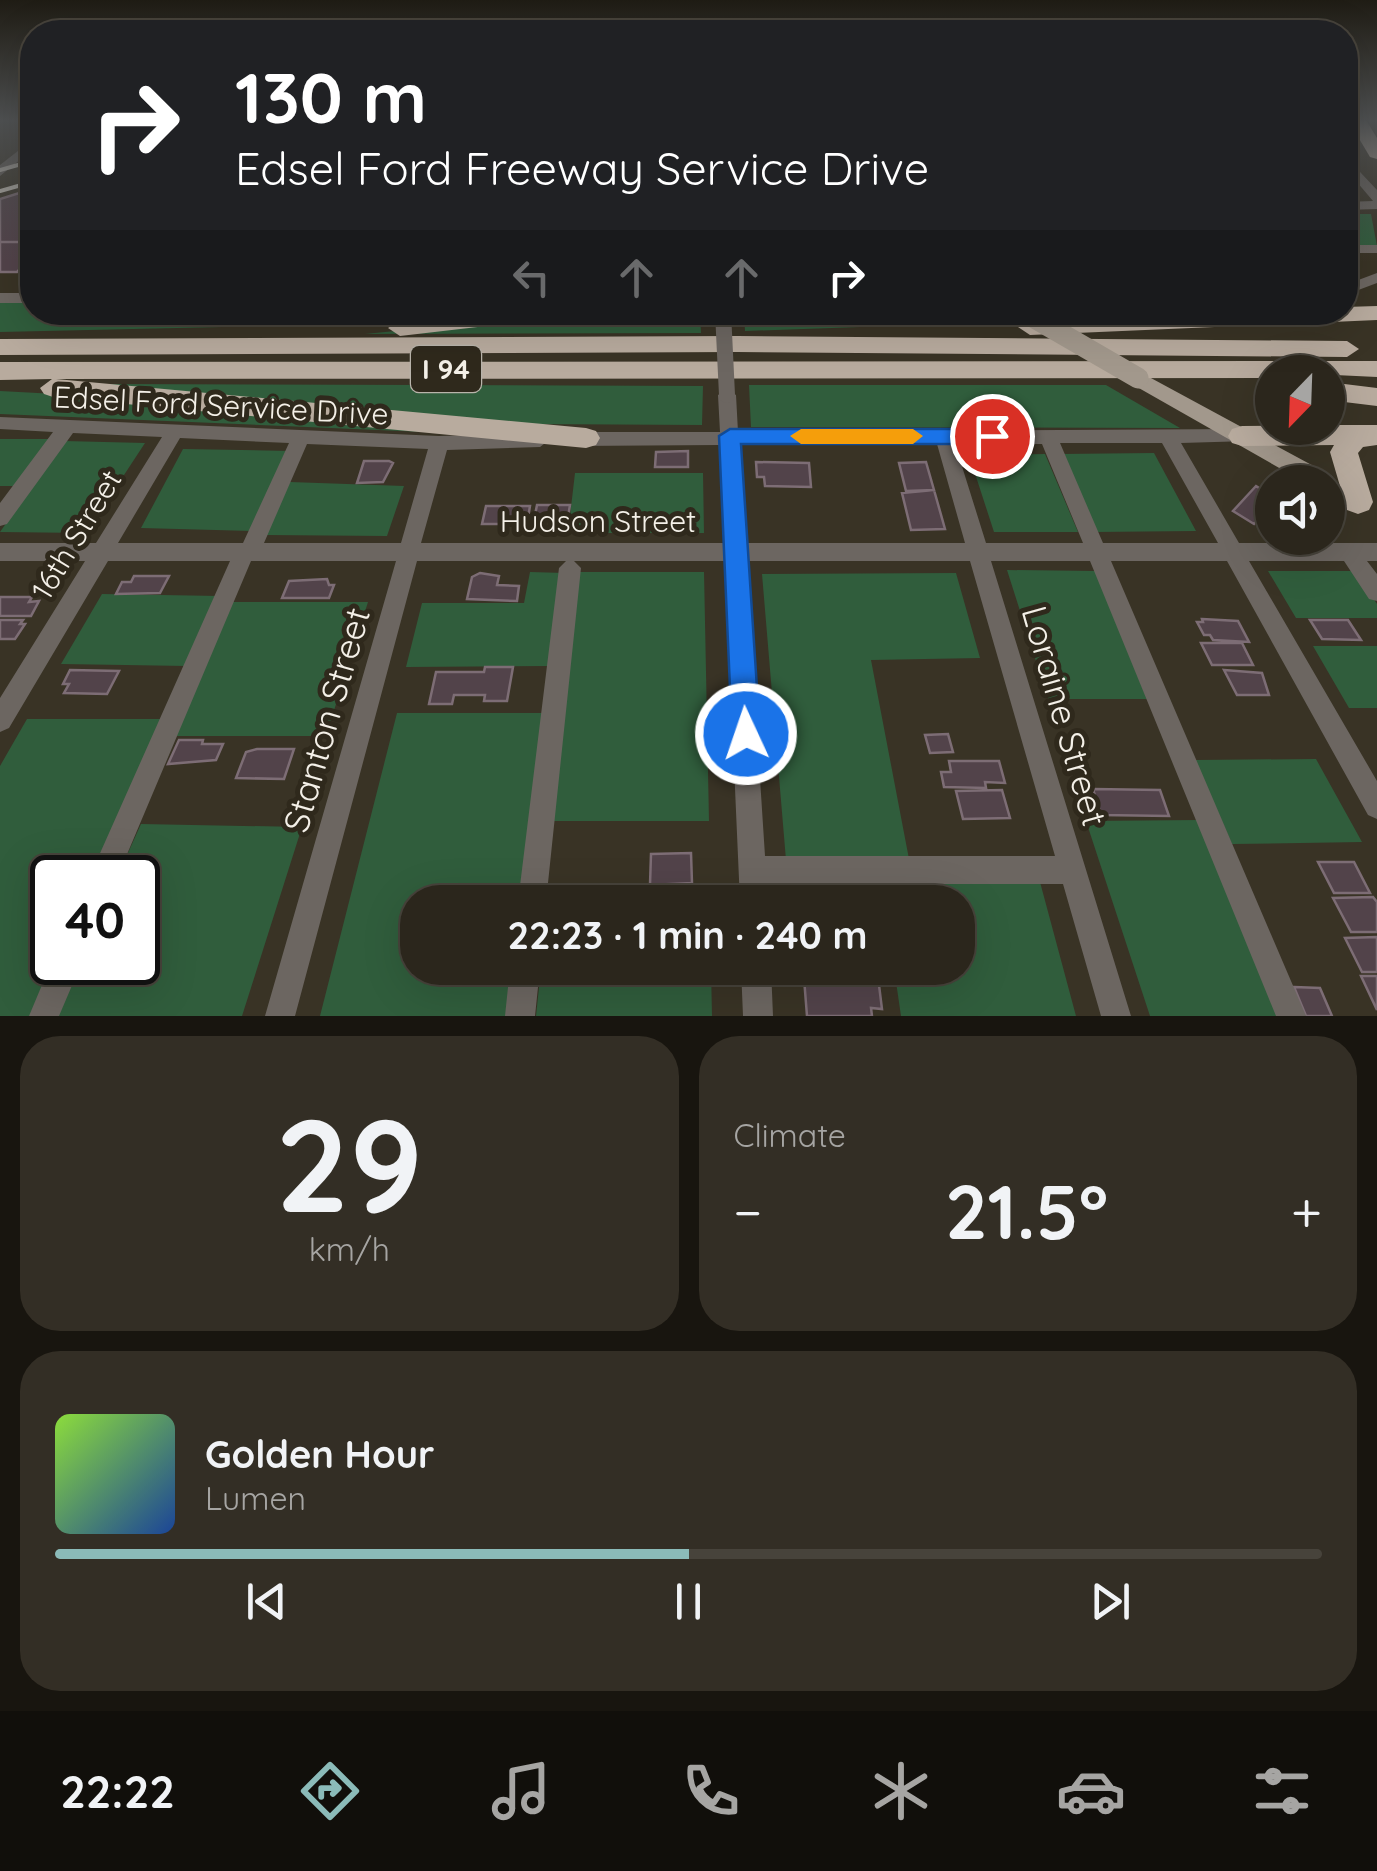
<!DOCTYPE html>
<meta charset="utf-8">
<style>
:root{--surface:#2b261c;--page:#332e25;--text:#f1f3f6;--muted:#a6a5a3;--line:#47433b;--accent:#8bbbb9}
body{margin:0;font-family:Quicksand,sans-serif;background:var(--page);color:var(--text);height:100vh;display:flex;flex-direction:column;font-size:38px;white-space:nowrap}
*{box-sizing:border-box;margin:0}
p{font-size:32px;color:var(--muted)}
.icon{flex:none;width:55px;height:55px;fill:none;stroke:currentColor;stroke-width:2;stroke-linecap:round;stroke-linejoin:round}
.map{position:relative;height:1016px;overflow:hidden}
.panel{display:flex;flex-direction:column;gap:20px;padding:20px;background:#18150f;flex:1}
.panel>*{flex:none}
.guide{position:absolute;left:20px;top:20px;width:1338px;height:305px;border-radius:40px;box-shadow:0 10px 40px #0002,0 0 0 2px var(--line);background:#202124;color:#fff;overflow:hidden}
.needle{width:65px;rotate:203deg}
.buttons{position:absolute;left:1255px;top:355px;display:grid;gap:20px}
.buttons a{display:grid;place-items:center;width:90px;height:90px;border-radius:50%;background:var(--surface);box-shadow:0 10px 40px #0002,0 0 0 2px var(--line);font-size:50px}
.speed{position:absolute;left:30px;top:855px;display:flex;gap:20px;font-size:50px;font-weight:700;text-align:center}
.speed>*{display:grid;place-content:center;width:130px;height:130px;border-radius:50%;background:var(--surface);box-shadow:0 10px 40px #0002,0 0 0 2px var(--line);line-height:1}
.speed .limit{border:5px solid #111;border-radius:15px;background:#fff;color:#111}
.pin{position:absolute;display:grid;place-items:center;width:85px;height:85px;color:#fff;margin:-42px;border:5px solid #fff;border-radius:50%;box-shadow:0 2px 10px #0007}
.me{position:absolute;width:110px;margin:-55px;rotate:357deg;stroke-linejoin:round;filter:drop-shadow(0 0 8px #0008)}
.turn{display:flex;align-items:center;gap:35px;height:210px;padding:0 50px;font-size:45px}
.turn .icon{width:130px;height:130px;stroke-width:2.5}
.turn b{display:block;font-size:70px;line-height:85px}
.lanes{display:flex;align-items:center;height:95px;padding:0 50px;background:#0003;justify-content:center;gap:50px;direction:ltr}
.lanes .off{opacity:.35}
.big{font-size:75px;font-weight:700;line-height:1.1}
.panel .card{flex:1;display:flex;flex-direction:column;justify-content:center;gap:15px;min-width:0;padding:0 35px;border-radius:40px;background:var(--page)}
.panel .dial{align-items:center;gap:0}
.dial b{font-size:130px;line-height:1}
.song{display:flex;align-items:center;gap:30px}
.cover{width:120px;height:120px;border-radius:15px;background:linear-gradient(135deg,hsl(90 70% 55%),hsl(220 70% 35%))}
.played{height:10px;border-radius:5px;background:linear-gradient(90deg,var(--accent) 50%,var(--line) 50%)}
.keys{display:flex;justify-content:space-around;direction:ltr}
.heat{display:flex;justify-content:space-between;align-items:center;font-size:55px;direction:ltr}
.panel .tiles{flex:1;display:grid;gap:20px;grid-template-columns:1fr 1fr}
.card:last-child{grid-column:span 2}
.trip{position:absolute;left:400px;top:885px;width:575px;height:100px;border-radius:40px;background:var(--surface);box-shadow:0 10px 40px #0002,0 0 0 2px var(--line);font-weight:700;line-height:100px;text-align:center}
.tabs{display:flex;height:160px;justify-content:space-around;align-items:center;background:#110f0b;color:var(--muted)}
.tabs .icon{width:70px;height:70px}
.tabs .current{color:var(--accent)}
.tabs b{font-size:45px;color:var(--text)}
.map>svg:first-child{display:block}
</style>
<div class="map">
<svg width="1377" height="1016" viewBox="0 0 1377 1016">
<rect width="100%" height="100%" fill="#393325"/>
<!-- green -->
<path fill="#305d3c" d="M1345 214H1371L1377 246H1345Z
M0 303H32V312L489 313 318 325 0 332Z
M575 313H700L701 333 365 334Z
M985 313 1000 322 745 331 744 313Z
M101 384 703 386 702 425 528 424Z
M749 385H1106L1180 428 751 427Z
M0 391 94 396 425 432 0 414Z
M0 439H52L16 486H0Z
M64 441 145 443 86 533 0 532Z
M183 449 290 451 252 531 141 528Z
M1154 453 1196 531 1094 532 1060 454Z
M1045 454 1078 532H994L969 455Z
M575 473H703L704 533H568Z
M290 482 404 486 387 536 266 535Z
M1007 570 1095 571 1147 699H1048Z
M1268 571H1355L1377 604V618H1296Z
M530 572 565 573 550 666 406 667 422 603H524Z
M579 572H704L709 821H553Z
M956 573 980 658 871 660 909 859 786 860 762 574Z
M102 594 220 596 187 666 61 664Z
M231 602H368L326 736H171Z
M1313 646H1377V708H1349Z
M397 713H544L521 902H418V968H513L507 1016H320Z
M27 719H166L95 877 52 878V962L32 1016H0V766Z
M1316 759 1362 842 1232 844 1195 760Z
M1198 820 1280 1016H1150L1086 821Z
M141 824 302 827 242 1016H54L78 963 138 962V878L117 877Z
M881 882H1040L1076 1016H901L894 968H958V902H884Z
M549 891 709 892 710 902H548Z
M541 968H711L712 1016H536Z"/>
<!-- building -->
<path fill="#52434a" stroke="#7d6d75" stroke-width="2.5" d="M32 189V242H0V199Z
M0 242H32V255L17 272H0Z
M688 451V467H655L656 452Z
M364 461H389L393 463 383 482 357 483Z
M756 462 809 463 811 487 765 486 764 477H757Z
M926 462 934 490 906 491 899 463Z
M1256 486 1272 496V505L1254 524 1233 511Z
M934 490 945 529 911 530 902 493Z
M537 505H570L567 523 534 520Z
M486 506H530L527 524H482Z
M480 573 499 576 497 585 519 586 517 601 467 599 472 577Z
M134 576H169L160 593 116 594 122 582H131Z
M327 579 329 585H334L329 598H282L289 581Z
M0 597H32L29 602 39 601 31 616H0Z
M1202 619 1238 621 1249 642 1213 640 1210 635H1204L1197 622H1203Z
M0 620H23L20 624H25L15 639H0Z
M1310 620H1348L1361 640 1322 639Z
M1201 643H1242L1253 665H1212Z
M485 667H513L507 701H484L485 695H454L452 704H429L436 672H484Z
M70 670 119 671 107 694 64 693 69 684H63Z
M1224 670 1262 673 1269 695H1237Z
M948 734 953 752 930 753 925 735Z
M179 740H203L202 744H223L216 760 168 764Z
M257 749H294L284 779 236 778 246 752Z
M949 761H999L1005 783 985 782 986 788 944 787 941 772H951Z
M1093 789 1160 790 1169 816 1101 815Z
M1002 790 1010 818 963 819 956 791Z
M691 853 692 883 650 885 651 854Z
M1318 862H1354L1370 893H1334Z
M1373 897 1377 902V932H1351L1333 898Z
M1377 937V972H1362L1345 938Z
M1361 976H1377V1010Z
M878 977 882 1009 871 1008 872 1016H807L804 978Z
M1294 987 1320 988 1332 1016H1306Z"/>
<g fill="none" stroke-linecap="round" stroke-linejoin="round">
<!-- minor -->
<path fill="#6c6661" fill-rule="evenodd" d="M32 140V150L0 176V165Z
M1345 156 1377 190V209L1345 210V202L1373 201 1345 168Z
M1345 245H1377V253H1345Z
M1377 273V283L1345 295V285Z
M0 293H32V303H0Z
M727 389 736 395 738 432 1242 429 1251 436 1249 441 1181 443 1239 543H1377V561H1367L1377 574V601L1369 599 1344 561H1249L1377 781V819L1368 815 1227 561H1111L1306 1016H1276L1090 561H991L1131 1016H1101L1063 884H767L768 902H740L725 561H574L581 568 546 902H518L559 568 566 561H417L295 1016H265L396 561H251L117 878H89L230 561H108L9 728 0 732V698L85 561H0V543H96L162 437 73 433 7 524 0 526V503L53 432 0 429V417L439 436 540 433 549 440 540 447 447 450 421 543H725L720 445 574 446 565 439 574 432H720L718 395ZM180 438 289 443 243 543H118ZM1060 443H1162L1218 543H1103ZM307 444 428 449 401 543H264ZM937 444 965 543H745L739 445ZM955 444H1042L1083 543H986ZM746 561H970L1055 856H765Z
M52 961 82 962 59 1016H29Z
M510 968H540L535 1016H505Z
M741 968H771L773 1016H743Z"/>
<!-- major -->
<path fill="#a2988c" fill-rule="evenodd" d="M1138 371 1332 476 1335 482 1332 488 1328 490V482H1304L1130 383 1127 378Z"/>
<!-- highway -->
<path fill="#b8ab9e" fill-rule="evenodd" d="M1348 120H1366L1377 138V159L1370 157Z
M1377 306V320L1030 335 1018 327 1030 319 1205 312H1345V307Z
M473 312H558L546 319 400 336 388 328 400 320Z
M737 336 1347 341 1359 349 1347 357 737 352 0 355V339Z
M1377 361V377L1272 372V378L56 379 586 428 596 431 600 438 596 445 586 448 53 397 44 394 40 388 52 379 0 380V362Z
M1328 382 1377 388V406L1328 400Z
M1328 425H1377V445L1363 447 1358 453 1373 502 1369 510 1358 514 1347 510 1330 452 1334 445 1242 446 1232 443 1228 436 1232 429 1242 426Z"/>
<!-- rail -->
<path stroke="#cec9c0" stroke-width="4" d="M0 170 32 161
M0 191 32 182"/>
<!-- minor-bridge -->
<path stroke="#6c6661" stroke-width="16" d="M723 312 727 395"/>
<!-- major-bridge -->
<path stroke="#a2988c" stroke-width="21" d="M1024 312 1138 378"/>
</g>
<!-- sky -->
<linearGradient id="sky" x2="0" y2="1"><stop stop-color="#1f1c14"/><stop offset="0.46" stop-color="#4e5051"/><stop offset="1" stop-color="#4e5051" stop-opacity="0"/></linearGradient>
<rect width="1377" height="262" fill="url(#sky)"/>
<!-- route -->
<path fill="#1a73e8" stroke="#114b97" stroke-width="2.5" d="M730 429H992L1003 436 992 444H741L760 734 756 744 746 748 736 744 732 734 719 436Z"/>
<!-- slow -->
<path fill="#f59e0b" d="M801 429H913L923 436 913 444H801L790 436Z"/>
<g text-anchor="middle" stroke-width="10" stroke-linejoin="round" paint-order="stroke">
<!-- shield labels -->
<rect fill="#2f291c" stroke="#b9b4ab" stroke-width="2.5" x="411" y="346" width="70" height="46" rx="8"/>
<g font-size="28" font-weight="bold" fill="#f4f0e8">
<text x="446" y="379">I 94</text>
</g>
<!-- street labels -->
<g font-size="30" fill="#f4f0e8" stroke="#2f291c">
<text transform="translate(221 406) rotate(3)" y="10">Edsel Ford Service Drive</text>
<text x="598" y="532">Hudson Street</text>
<text transform="translate(77 535) rotate(-59)" y="10">16th Street</text>
</g>
<!-- near-street labels -->
<g font-size="35" fill="#f4f0e8" stroke="#2f291c">
<text transform="translate(1064 716) rotate(74)" y="12">Loraine Street</text>
<text transform="translate(327 720) rotate(-74)" y="12">Stanton Street</text>
</g>
</g>
</svg>
<div class="buttons">
<a><svg class="needle" viewBox="-14 -14 28 28"><path d="M0-13l5 13h-10z" fill="#e53935"/><path d="M0 13l5-13h-10z" fill="#a6a5a3"/></svg></a>
<a><svg class="icon" aria-label="sound" viewBox="0 0 24 24"><path d="M4 9h4l5-4v14l-5-4H4zM17 9q2 3 0 6"/></svg></a>
</div>
<div class="speed"><div class="limit">40</div></div>
<div class="pin" style="left:992px;top:436px;background:#d93025"><svg class="icon" aria-label="arrive" viewBox="0 0 24 24"><path d="M6 21V4h12l-3 4 3 4H6"/></svg></div>
<svg class="me" style="left:746px;top:734px" viewBox="-20 -20 40 40"><circle r="17" fill="#1a73e8" stroke="#fff" stroke-width="3"/><path d="M0-11L8 9 0 5-8 9z" fill="#fff"/></svg>
<div class="trip">22:23 · 1 min · 240 m</div>
<div class="guide">
<div class="turn"><svg class="icon" aria-label="right" viewBox="0 0 24 24"><path d="M7 20v-9h11M14 6l5 5-5 5"/></svg><div><b>130 m</b>Edsel Ford Freeway Service Drive</div></div>
<div class="lanes"><svg class="icon off" aria-label="left" viewBox="0 0 24 24"><path d="M17 20v-9H6M10 6l-5 5 5 5"/></svg><svg class="icon off" aria-label="ahead" viewBox="0 0 24 24"><path d="M12 20V5M6 11l6-6 6 6"/></svg><svg class="icon off" aria-label="ahead" viewBox="0 0 24 24"><path d="M12 20V5M6 11l6-6 6 6"/></svg><svg class="icon" aria-label="right" viewBox="0 0 24 24"><path d="M7 20v-9h11M14 6l5 5-5 5"/></svg></div>
</div>
</div>
<section class="panel">
<div class="tiles">
<div class="card dial"><b>29</b><p>km/h</p></div>
<div class="card"><p>Climate</p>
<div class="heat"><a>−</a><b class="big">21.5°</b><a>+</a></div>
</div>
<div class="card">
<div class="song"><i class="cover"></i><div><b>Golden Hour</b><p>Lumen</p></div></div>
<div class="played"></div>
<div class="keys"><svg class="icon" aria-label="previous" viewBox="0 0 24 24"><path d="M18 5L8 12l10 7zM5 5v14"/></svg><svg class="icon" aria-label="pause" viewBox="0 0 24 24"><path d="M8 5v14M16 5v14"/></svg><svg class="icon" aria-label="next" viewBox="0 0 24 24"><path d="M6 5l10 7-10 7zM19 5v14"/></svg></div>
</div>
</div>
</section>
<nav class="tabs">
<b>22:22</b>
<svg class="icon current" aria-label="directions" viewBox="0 0 24 24"><path d="M12 3l9 9-9 9-9-9zM9 14v-3h6M13 9l2 2-2 2"/></svg>
<svg class="icon" aria-label="music" viewBox="0 0 24 24"><path d="M9 18V5l10-2v13"/><circle cx="6" cy="18" r="3"/><circle cx="16" cy="16" r="3"/></svg>
<svg class="icon" aria-label="phone" viewBox="0 0 24 24"><path d="M5 4h4l2 5-3 2q2 4 5 5l2-3 5 2v4C11 20 4 13 5 4z"/></svg>
<svg class="icon" aria-label="climate" viewBox="0 0 24 24"><path d="M12 3v18M4 7l16 10M4 17L20 7"/></svg>
<svg class="icon" aria-label="car" viewBox="0 0 24 24"><path d="M5 17H2v-5l4-1 3-4h7l3 4 3 1v5h-3M9 17h6M6 11h13"/><circle cx="7" cy="17" r="2"/><circle cx="17" cy="17" r="2"/></svg>
<svg class="icon" aria-label="filters" viewBox="0 0 24 24"><path d="M4 7h16M4 17h16"/><circle cx="9" cy="7" r="2"/><circle cx="15" cy="17" r="2"/></svg>
</nav>
